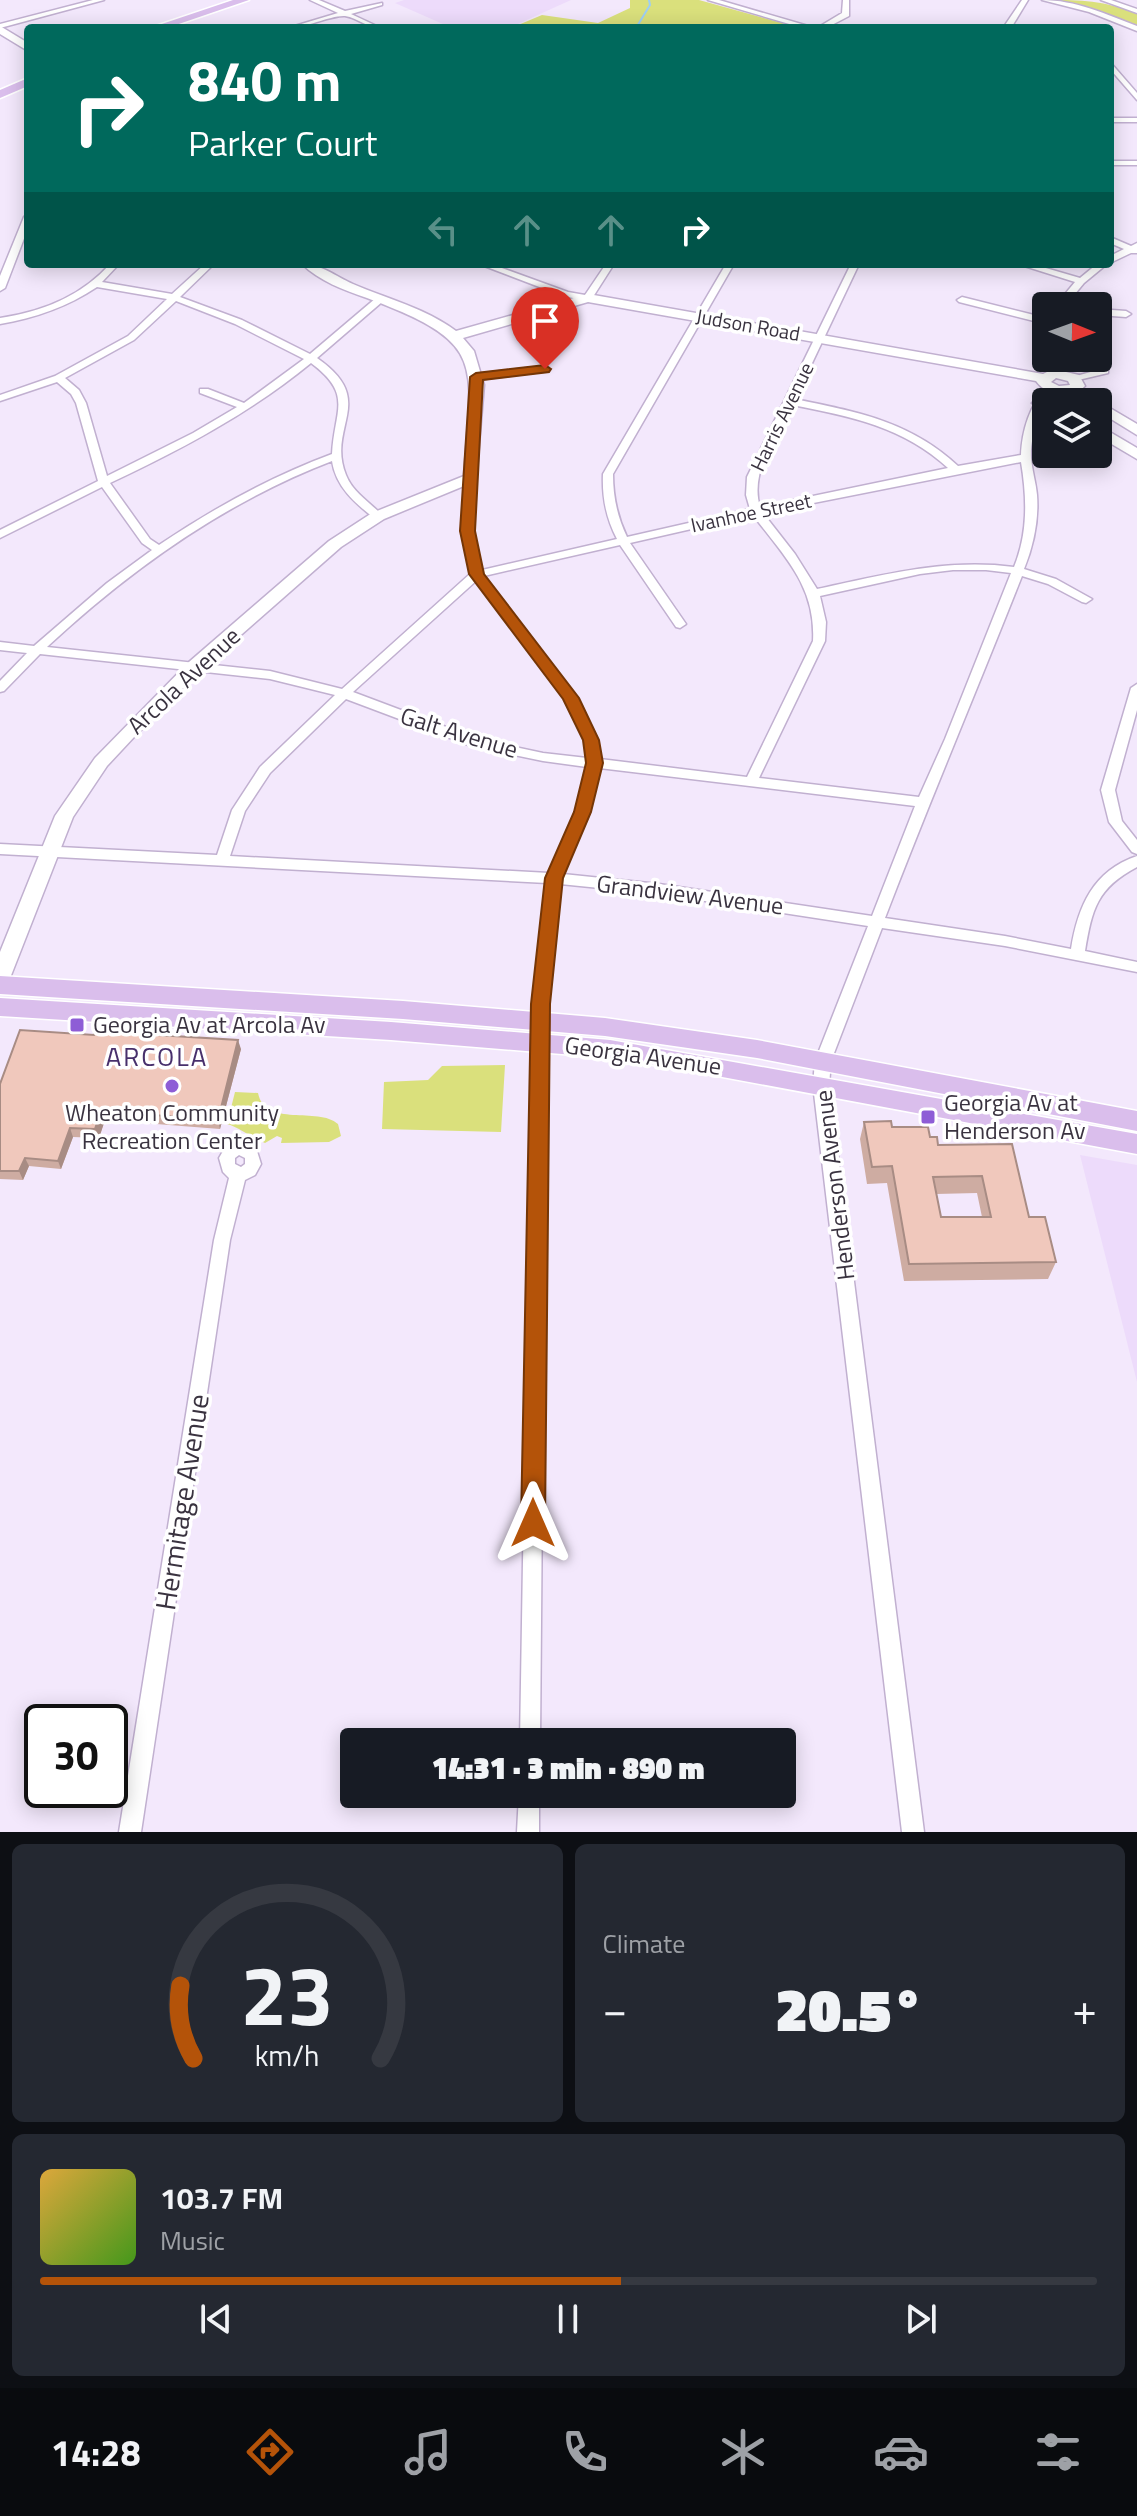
<!DOCTYPE html>
<meta charset="utf-8">
<style>
:root{--surface:#171b24;--page:#242831;--text:#f1f3f6;--muted:#9ea1a6;--line:#363941;--accent:#b45309}
body{margin:0;font-family:"Titillium Web",sans-serif;background:var(--page);color:var(--text);height:100vh;display:flex;flex-direction:column;font-size:30px;white-space:nowrap}
*{box-sizing:border-box;margin:0}
p{font-size:26px;color:var(--muted)}
.icon{flex:none;width:44px;height:44px;fill:none;stroke:currentColor;stroke-width:2;stroke-linecap:round;stroke-linejoin:round}
.map{position:relative;height:1832px;overflow:hidden}
.sheet{display:flex;flex-direction:column;gap:12px;padding:12px;background:#0d0f14;flex:1}
.sheet>*{flex:none}
.top-card{position:absolute;left:24px;top:24px;width:1090px;height:244px;border-radius:8px;box-shadow:0 4px 20px #0003;background:#00695c;color:#fff;overflow:hidden}
.needle{width:52px;rotate:91deg}
.fabs{position:absolute;left:1032px;top:292px;display:grid;gap:16px}
.fabs a{display:grid;place-items:center;width:80px;height:80px;border-radius:8px;background:var(--surface);box-shadow:0 4px 20px #0003;font-size:40px}
.speed{position:absolute;left:24px;top:1704px;display:flex;gap:16px;font-size:40px;font-weight:700;text-align:center}
.speed>*{display:grid;place-content:center;width:104px;height:104px;border-radius:50%;background:var(--surface);box-shadow:0 4px 20px #0003;line-height:1}
.speed .limit{border:4px solid #111;border-radius:12px;background:#fff;color:#111}
.pin{position:absolute;display:grid;place-items:center;width:68px;height:68px;color:#fff;margin:-82px -34px;border-radius:50% 50% 50% 0;rotate:-45deg;box-shadow:0 0 8px #0007}
.pin .icon{rotate:45deg}
.me{position:absolute;width:88px;margin:-44px;rotate:0deg;stroke-linejoin:round;filter:drop-shadow(0 0 6px #0008)}
.turn{display:flex;align-items:center;gap:28px;height:168px;padding:0 32px;font-size:36px}
.turn .icon{width:104px;height:104px;stroke-width:2.5}
.turn b{display:block;font-size:56px;line-height:68px}
.lanes{display:flex;align-items:center;height:76px;padding:0 32px;background:#0003;justify-content:center;gap:40px;direction:ltr}
.lanes .off{opacity:.35}
.big{font-size:60px;font-weight:800;line-height:1.1}
.sheet .card{flex:1;display:flex;flex-direction:column;justify-content:center;gap:12px;min-width:0;padding:0 28px;border-radius:12px;background:var(--page)}
.sheet .dial{align-items:center;gap:0}
.dial svg{height:208px;overflow:visible;fill:none;stroke:var(--line);stroke-width:7;stroke-linecap:round;text-anchor:middle}
.dial text{fill:var(--text);stroke:none}
.song{display:flex;align-items:center;gap:24px}
.cover{width:96px;height:96px;border-radius:12px;background:linear-gradient(135deg,hsl(40 70% 55%),hsl(100 70% 35%))}
.played{height:8px;border-radius:4px;background:linear-gradient(90deg,var(--accent) 55%,var(--line) 55%)}
.keys{display:flex;justify-content:space-around;direction:ltr}
.heat{display:flex;justify-content:space-between;align-items:center;font-size:44px;direction:ltr}
.sheet .tiles{flex:1;display:grid;gap:12px;grid-template-columns:1fr 1fr}
.card:last-child{grid-column:span 2}
.trip{position:absolute;left:340px;top:1728px;width:456px;height:80px;border-radius:8px;background:var(--surface);box-shadow:0 4px 20px #0003;font-weight:800;line-height:80px;text-align:center}
.dock{display:flex;height:128px;justify-content:space-around;align-items:center;background:#090b0e;color:var(--muted)}
.dock .icon{width:56px;height:56px}
.dock .on{color:var(--accent)}
.dock b{font-size:36px;color:var(--text)}
.map>svg:first-child{display:block}
</style>
<div class="map">
<svg width="1137" height="1832" viewBox="0 0 1137 1832">
<rect width="100%" height="100%" fill="#f3e8fc"/>
<!-- built -->
<path fill="#eddbfb" d="M404 0H571L509 28H452L395 3Z
M1080 1155 1137 1165V1382Z"/>
<!-- green -->
<path fill="#dae07c" d="M630 0H699L793 26 511 28 542 15 598 23 630 8Z
M1055 0C1086 0 1109 2 1137 14V28L1091 8Z
M505 1065 501 1132 382 1129 384 1082 428 1080 442 1066Z
M235 1092 258 1093C265 1128 318 1106 338 1124L341 1136 329 1142 281 1143 282 1138 277 1136 265 1143C251 1138 241 1128 227 1124Z"/>
<g fill="none" stroke-linecap="round" stroke-linejoin="round">
<!-- stream -->
<path stroke="#9dcef4" stroke-width="2" d="M636 28 650 5 649 0"/>
<defs>
<path id="street" d="M93 0H104L0 28V24Z
M310 0H319L345 11 382 3V5L351 14 381 28C367 28 358 18 345 16 331 15 306 28 288 28L338 13Z
M708 0H719L815 28H803Z
M843 0H849V16L826 28H817L842 13Z
M1022 0H1028L1011 28H1003Z
M1042 0C1075 0 1106 14 1137 26V31L1089 12Z
M1101 0H1111L1137 9V13Z
M934 26H988L992 28H930Z
M1110 62 1137 93V100L1110 69Z
M1110 118H1137V122H1110Z
M1110 161H1137V165H1110Z
M28 214V228L5 288 0 291V276L24 217Z
M1110 237 1131 246 1137 243V253H1131L1110 263V256L1124 249 1110 243Z
M110 264H119L102 282 172 294 205 264H214L180 297 242 320 310 354 376 298H382V302L317 358C379 401 326 426 346 475 353 493 371 503 383 516L382 518H374C355 503 336 487 332 461 225 502 131 569 47 647L270 671 342 689 471 573 461 531 467 476H475L476 478 473 531 482 570 617 539C606 518 602 498 603 474L726 264H734L613 474C613 497 617 516 627 537L750 509 746 495 747 477 851 264H859L795 399C857 412 910 421 958 466L1021 455C1022 431 1030 404 1047 387L1056 389C1041 407 1030 434 1031 458 1032 471 1036 483 1037 495 1039 520 1033 547 1024 569L1056 579 1092 599 1086 603 1082 602 1048 584 1022 576C977 690 929 803 885 918L1005 936 1071 949C1078 906 1093 871 1137 856V867C1097 888 1092 909 1085 951L1137 962V972L1005 946 882 928 831 1061 829 1085 924 1832H902L813 1085 815 1061 868 926 659 894 560 884 546 1020 540 1742H520L532 1020 547 883 0 854V844L217 855 232 810 260 767 335 695 270 679 40 654 4 691 0 692V681L27 653 0 650V642L34 646 107 583 152 550 142 543 102 487 0 538V530L98 481 76 403 71 394 57 382 0 401V395L55 376 128 336 167 299 97 287C67 307 35 318 0 324V318C41 312 82 296 110 264ZM176 301 235 324 304 359 244 403 208 389H200V393L237 407 193 433 107 476 86 403 79 390 65 378 134 340ZM311 363C354 395 334 410 332 454 270 477 214 508 159 545L150 539 110 483C182 449 250 413 311 363ZM792 405C850 416 904 427 948 468L760 507C749 472 777 435 792 405ZM1021 462C1027 498 1028 533 1014 567 946 558 883 575 817 589L795 554 763 513ZM753 515C784 556 816 586 813 641L747 777 600 759 597 740 577 698 484 576 620 545 676 627 680 628 686 624 630 543ZM953 570H986L1011 573 945 739 919 797 759 778 825 641 826 622 820 596 920 574ZM476 581 565 699 585 740 587 758 543 753 478 739 353 692ZM346 699 471 746 543 761 587 767 576 812 549 873 230 856 245 811 270 773ZM599 768 915 806 872 916 659 884 563 874 590 812Z
M479 264H491L568 292 585 295 606 264H614L591 300 588 301 563 296Z
M1018 264H1032L1080 278 1097 264H1107L1084 283 1065 306H1055L1075 282Z
M962 297 1046 318V324L959 302 957 300Z
M1098 309 1126 311 1131 314 1126 317 1098 315Z
M1046 325V358H1051L1058 373 1053 376C1038 364 1038 346 1041 328Z
M545 366 548 367V371L476 380 471 377 476 374Z
M1105 368 1108 369V373L1074 381 1069 378Z
M1137 684V710L1115 790 1122 821 1137 840V854L1132 852 1109 822 1101 790 1131 688Z
M241 1141 256 1148 261 1164 255 1175 245 1180 230 1240 141 1832H119L214 1240 229 1178 223 1172 219 1158 226 1146ZM239 1155 245 1158V1164L241 1167 235 1164V1158Z
M519 1794H539V1832H517Z"/>
<path id="secondary" d="M0 26 28 43V51L0 34Z
M302 264C321 264 335 276 353 284 388 299 425 308 456 331L588 294 1043 374 1053 369 1079 375 1085 386C1070 400 1048 397 1036 381L588 302 463 338 474 351 484 385 476 481 384 519 341 547 201 670 135 736 107 766 73 817 10 978 7 984 0 986V952L55 816 95 758 189 662 329 541 372 513 464 476C472 360 487 343 367 298 344 290 319 281 302 264ZM1056 378 1068 381 1070 385 1059 386 1051 382Z
M1046 398 1053 402H1046V406L1039 407 1032 403Z
M1098 401 1137 424V435L1098 411V402H1093Z
M1098 425 1137 448V459L1098 436Z"/>
<path id="primary" d="M233 0H249L167 28H150Z
M28 78V86L0 98V90Z
M0 976 403 1001 605 1018 757 1040 1137 1111V1131L757 1058 605 1036 403 1019 0 994Z
M0 998 391 1022 610 1040 1137 1134V1154L690 1071 610 1058 391 1040 0 1016Z"/>
</defs>
<!-- street casing -->
<use href="#street" stroke="#c1b0d0" stroke-width="3"/>
<!-- secondary casing -->
<use href="#secondary" stroke="#c1b0d0" stroke-width="3"/>
<!-- primary casing -->
<use href="#primary" stroke="#fff" stroke-width="3"/>
<!-- street -->
<use href="#street" fill="#fff" fill-rule="evenodd"/>
<!-- secondary -->
<use href="#secondary" fill="#fff" fill-rule="evenodd"/>
<!-- primary -->
<use href="#primary" fill="#dabeec" fill-rule="evenodd"/>
</g>
<!-- wall -->
<path fill="#ceaca2" fill-rule="evenodd" d="M94 1035 241 1049 220 1129 105 1120 99 1138 73 1137 61 1169 29 1166 23 1180 0 1179V1084Z
M864 1122 930 1137 938 1145 1012 1144 1029 1217 1056 1262 1048 1279 904 1281 887 1183 867 1184 860 1139ZM977 1193 982 1217H941L936 1194Z"/>
<!-- shaded-wall -->
<path fill="#a88c84" d="M238 1040 241 1049 220 1129 218 1120Z
M101 1111 105 1120 99 1138 95 1129Z
M70 1128 73 1137 61 1169 58 1161Z
M25 1158 29 1166 23 1180 19 1171Z"/>
<!-- building -->
<path fill="#f0c8bc" stroke="#a88c84" stroke-width="2" fill-rule="evenodd" d="M98 1023 128 1025 125 1033 238 1040 218 1120 101 1111 95 1129 70 1128 58 1161 25 1158 19 1171H0V1084L20 1030 94 1035Z
M891 1121 892 1127H928L930 1137H937L938 1145 1012 1144 1029 1217H1045L1056 1262 909 1264 892 1166 872 1167 864 1122ZM982 1176 991 1217H941L933 1177Z"/>
<!-- route -->
<path fill="#b45309" stroke="#753606" stroke-width="2" d="M545 365 551 369 549 372 483 380 475 531 484 574 579 698 599 740 603 763 591 812 563 878 550 1004 545 1523 542 1532 533 1535 524 1532 521 1523 531 1004 545 878 574 812 586 763 583 740 563 699 469 574 460 531 470 377 476 373Z"/>
<!-- markers -->
<g fill="#8e5dd6" stroke="#fff" stroke-width="3">
<rect x="69" y="1017" width="16" height="16" rx="4"/>
<circle cx="172" cy="1086" r="8"/>
<rect x="920" y="1109" width="16" height="16" rx="4"/>
</g>
<g text-anchor="middle" stroke-width="7" stroke-linejoin="round" paint-order="stroke">
<!-- far-street labels -->
<g font-size="20" fill="#3a3340" stroke="#fff">
<text transform="translate(748 325) rotate(10)" y="7">Judson Road</text>
<text transform="translate(782 417) rotate(-64)" y="7">Harris Avenue</text>
<text transform="translate(751 513) rotate(-12)" y="7">Ivanhoe Street</text>
</g>
<!-- street labels -->
<g font-size="24" fill="#3a3340" stroke="#fff">
<text transform="translate(184 681) rotate(-43)" y="8">Arcola Avenue</text>
<text transform="translate(459 733) rotate(17)" y="8">Galt Avenue</text>
<text transform="translate(690 895) rotate(7)" y="8">Grandview Avenue</text>
<text transform="translate(643 1056) rotate(8)" y="8">Georgia Avenue</text>
<text transform="translate(835 1185) rotate(-97)" y="8">Henderson Avenue</text>
</g>
<!-- poi labels -->
<g font-size="24" fill="#3a3340" stroke="#fff" text-anchor="start">
<text x="93" y="1033">Georgia Av at Arcola Av</text>
<text x="944" y="1111">Georgia Av at<tspan x="944" dy="28">Henderson Av</tspan></text>
<text x="172" y="1121" text-anchor="middle">Wheaton Community<tspan x="172" dy="28">Recreation Center</tspan></text>
</g>
<!-- neighbourhood labels -->
<g font-size="26" letter-spacing="2" fill="#48306c" stroke="#fff">
<text x="157" y="1066">ARCOLA</text>
</g>
<!-- near-street labels -->
<g font-size="28" fill="#3a3340" stroke="#fff">
<text transform="translate(182 1502) rotate(-81)" y="10">Hermitage Avenue</text>
</g>
</g>
</svg>
<div class="fabs">
<a><svg class="needle" viewBox="-14 -14 28 28"><path d="M0-13l5 13h-10z" fill="#e53935"/><path d="M0 13l5-13h-10z" fill="#9ea1a6"/></svg></a>
<a><svg class="icon" aria-label="layers" viewBox="0 0 24 24"><path d="M12 4l9 5-9 5-9-5zM3 14l9 5 9-5"/></svg></a>
</div>
<div class="speed"><div class="limit">30</div></div>
<div class="pin" style="left:545px;top:369px;background:#d93025"><svg class="icon" aria-label="arrive" viewBox="0 0 24 24"><path d="M6 21V4h12l-3 4 3 4H6"/></svg></div>
<svg class="me" style="left:533px;top:1523px" viewBox="-20 -20 40 40"><path d="M0-17L14 15 0 8-14 15z" fill="#b45309" stroke="#fff" stroke-width="4"/></svg>
<div class="trip">14:31 · 3 min · 890 m</div>
<div class="top-card">
<div class="turn"><svg class="icon" aria-label="right" viewBox="0 0 24 24"><path d="M7 20v-9h11M14 6l5 5-5 5"/></svg><div><b>840 m</b>Parker Court</div></div>
<div class="lanes"><svg class="icon off" aria-label="left" viewBox="0 0 24 24"><path d="M17 20v-9H6M10 6l-5 5 5 5"/></svg><svg class="icon off" aria-label="ahead" viewBox="0 0 24 24"><path d="M12 20V5M6 11l6-6 6 6"/></svg><svg class="icon off" aria-label="ahead" viewBox="0 0 24 24"><path d="M12 20V5M6 11l6-6 6 6"/></svg><svg class="icon" aria-label="right" viewBox="0 0 24 24"><path d="M7 20v-9h11M14 6l5 5-5 5"/></svg></div>
</div>
</div>
<section class="sheet">
<div class="tiles">
<div class="card dial"><svg viewBox="0 0 100 80">
<path d="M14 69A42 42 0 1 1 86 69"/>
<path d="M14 69A42 42 0 0 1 9 41" stroke="#b45309"/>
<text x="50" y="56" font-size="32" font-weight="700">23</text>
<text x="50" y="72" font-size="11">km/h</text>
</svg></div>
<div class="card"><p>Climate</p>
<div class="heat"><a>−</a><b class="big">20.5°</b><a>+</a></div>
</div>
<div class="card">
<div class="song"><i class="cover"></i><div><b>103.7 FM</b><p>Music</p></div></div>
<div class="played"></div>
<div class="keys"><svg class="icon" aria-label="previous" viewBox="0 0 24 24"><path d="M18 5L8 12l10 7zM5 5v14"/></svg><svg class="icon" aria-label="pause" viewBox="0 0 24 24"><path d="M8 5v14M16 5v14"/></svg><svg class="icon" aria-label="next" viewBox="0 0 24 24"><path d="M6 5l10 7-10 7zM19 5v14"/></svg></div>
</div>
</div>
</section>
<nav class="dock">
<b>14:28</b>
<svg class="icon on" aria-label="directions" viewBox="0 0 24 24"><path d="M12 3l9 9-9 9-9-9zM9 14v-3h6M13 9l2 2-2 2"/></svg>
<svg class="icon" aria-label="music" viewBox="0 0 24 24"><path d="M9 18V5l10-2v13"/><circle cx="6" cy="18" r="3"/><circle cx="16" cy="16" r="3"/></svg>
<svg class="icon" aria-label="phone" viewBox="0 0 24 24"><path d="M5 4h4l2 5-3 2q2 4 5 5l2-3 5 2v4C11 20 4 13 5 4z"/></svg>
<svg class="icon" aria-label="climate" viewBox="0 0 24 24"><path d="M12 3v18M4 7l16 10M4 17L20 7"/></svg>
<svg class="icon" aria-label="car" viewBox="0 0 24 24"><path d="M5 17H2v-5l4-1 3-4h7l3 4 3 1v5h-3M9 17h6M6 11h13"/><circle cx="7" cy="17" r="2"/><circle cx="17" cy="17" r="2"/></svg>
<svg class="icon" aria-label="filters" viewBox="0 0 24 24"><path d="M4 7h16M4 17h16"/><circle cx="9" cy="7" r="2"/><circle cx="15" cy="17" r="2"/></svg>
</nav>
